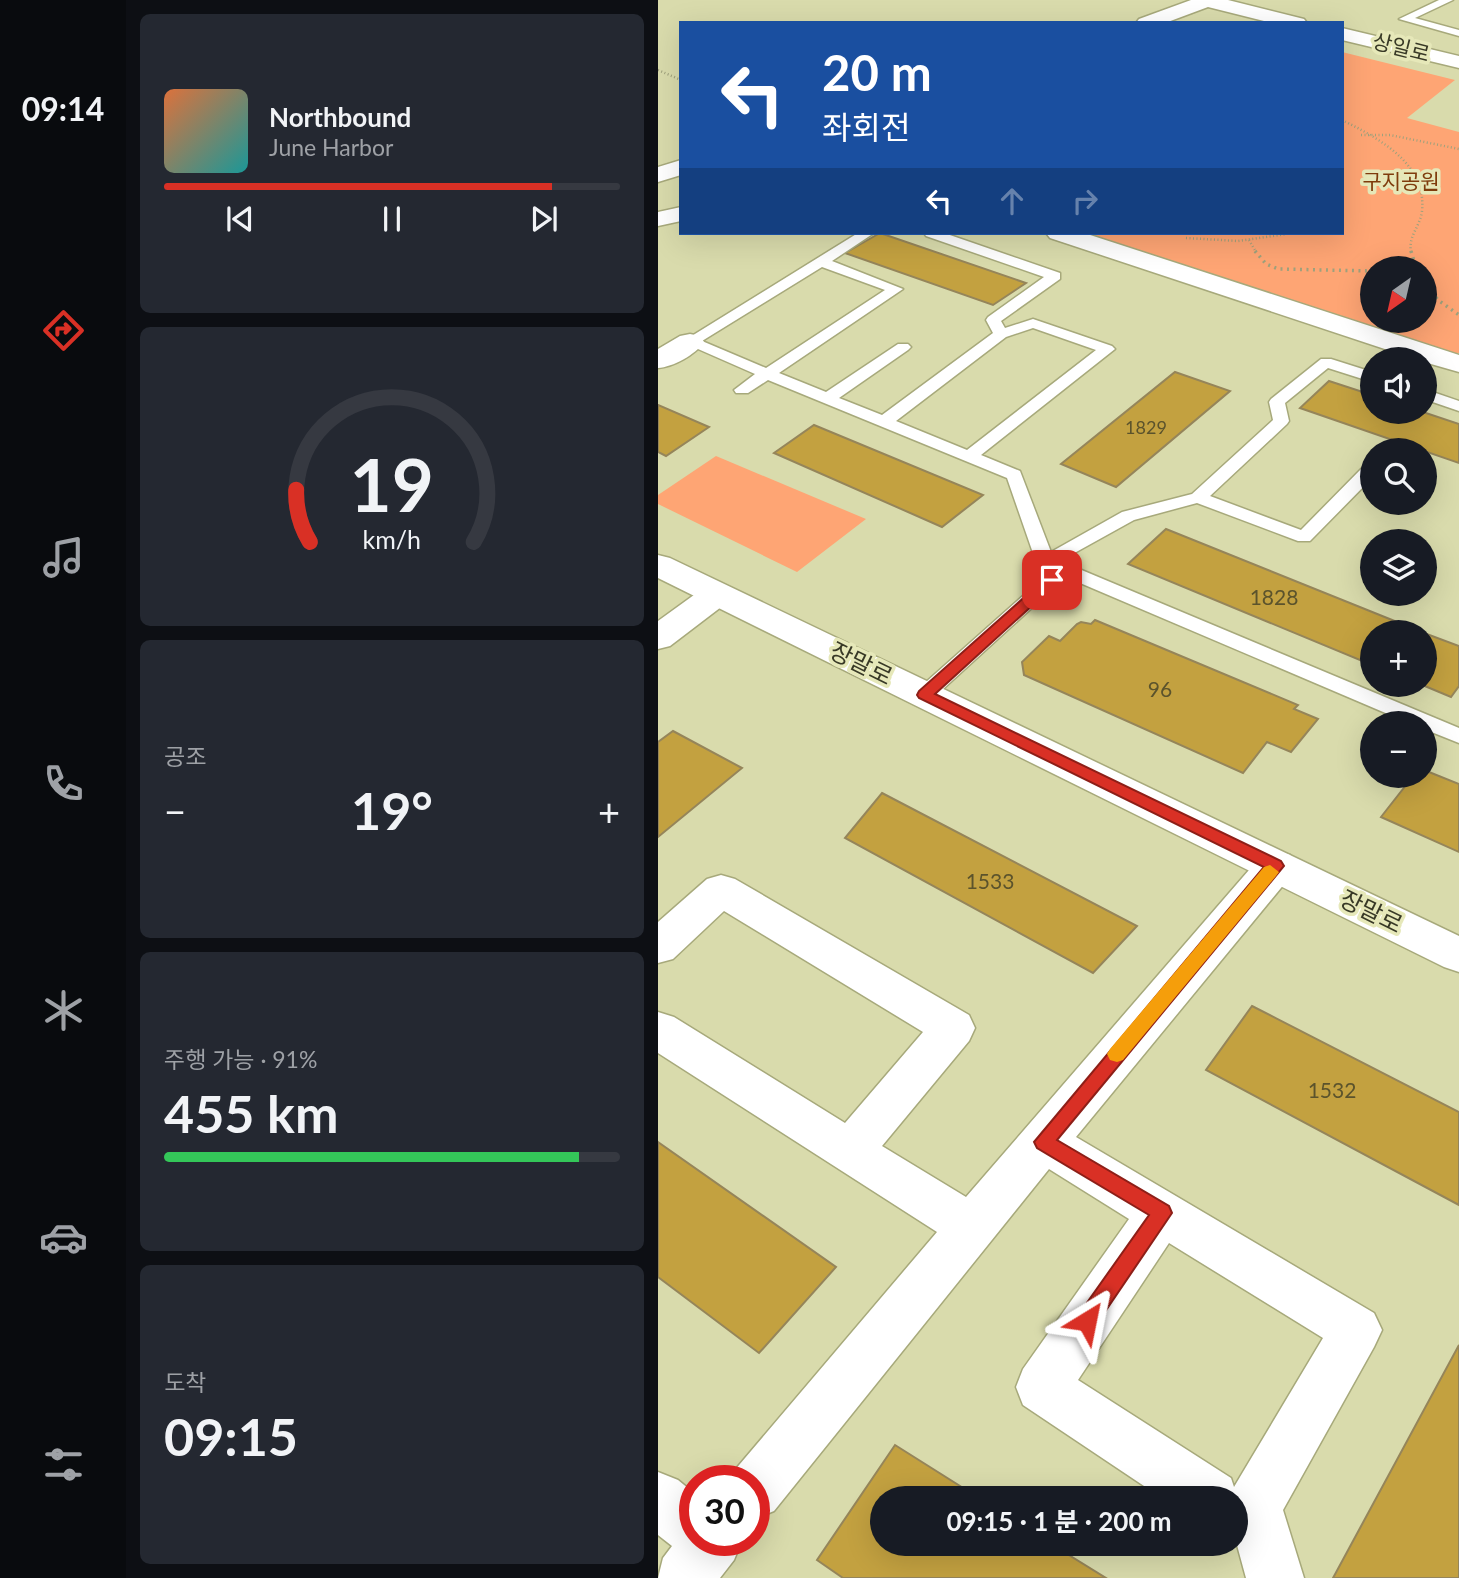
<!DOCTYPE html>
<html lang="ko">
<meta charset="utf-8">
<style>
:root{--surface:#171b24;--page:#242831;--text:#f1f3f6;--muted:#9ea1a6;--line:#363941;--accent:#d93025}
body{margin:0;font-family:Lato,"Noto Sans KR",sans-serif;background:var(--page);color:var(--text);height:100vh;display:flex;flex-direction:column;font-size:26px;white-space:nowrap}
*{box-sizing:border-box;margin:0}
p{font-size:23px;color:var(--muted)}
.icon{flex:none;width:38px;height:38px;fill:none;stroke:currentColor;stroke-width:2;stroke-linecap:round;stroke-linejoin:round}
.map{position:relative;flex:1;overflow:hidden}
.details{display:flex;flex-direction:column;gap:14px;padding:14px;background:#0d0f14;width:532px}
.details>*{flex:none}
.top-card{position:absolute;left:21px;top:21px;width:665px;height:214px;border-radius:0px;box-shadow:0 7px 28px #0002;background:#1a4fa0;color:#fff;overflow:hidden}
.needle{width:46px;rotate:214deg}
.fabs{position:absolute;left:702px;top:256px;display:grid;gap:14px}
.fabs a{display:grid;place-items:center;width:77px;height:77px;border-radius:50%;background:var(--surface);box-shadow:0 7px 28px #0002;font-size:35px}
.speed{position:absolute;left:21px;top:1465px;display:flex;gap:14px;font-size:35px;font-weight:700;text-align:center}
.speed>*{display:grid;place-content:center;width:91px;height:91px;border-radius:50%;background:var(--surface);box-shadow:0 7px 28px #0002;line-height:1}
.speed .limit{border:10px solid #d22;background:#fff;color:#111}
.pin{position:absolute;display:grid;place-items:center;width:60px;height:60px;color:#fff;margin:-30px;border-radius:14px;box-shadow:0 4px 10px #0006}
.me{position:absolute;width:77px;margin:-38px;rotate:35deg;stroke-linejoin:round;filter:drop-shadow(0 0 5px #0008)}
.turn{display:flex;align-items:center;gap:24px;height:147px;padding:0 28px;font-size:32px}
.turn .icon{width:91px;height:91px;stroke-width:2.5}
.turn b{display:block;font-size:49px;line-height:60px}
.lanes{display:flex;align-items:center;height:66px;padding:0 28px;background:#0003;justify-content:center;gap:35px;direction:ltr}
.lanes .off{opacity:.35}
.big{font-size:52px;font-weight:700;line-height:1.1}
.details .tile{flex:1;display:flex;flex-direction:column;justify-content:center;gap:10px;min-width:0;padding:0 24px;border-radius:10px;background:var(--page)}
.details .dial{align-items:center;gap:0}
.dial svg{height:182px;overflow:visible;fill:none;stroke:var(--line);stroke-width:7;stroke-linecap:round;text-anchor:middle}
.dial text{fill:var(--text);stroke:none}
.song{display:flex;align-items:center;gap:21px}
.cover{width:84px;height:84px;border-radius:10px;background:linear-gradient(135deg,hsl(20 70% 55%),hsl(180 70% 35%))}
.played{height:7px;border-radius:4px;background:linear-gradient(90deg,var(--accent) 85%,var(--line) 85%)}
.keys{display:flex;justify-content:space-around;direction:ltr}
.heat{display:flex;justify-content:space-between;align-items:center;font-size:38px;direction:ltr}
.charge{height:10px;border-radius:5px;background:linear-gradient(90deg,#34c759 91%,var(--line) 0)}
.trip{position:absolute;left:212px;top:1486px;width:378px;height:70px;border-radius:35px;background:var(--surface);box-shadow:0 7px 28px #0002;font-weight:700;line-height:70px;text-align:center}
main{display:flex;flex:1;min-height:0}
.dock{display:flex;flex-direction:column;width:126px;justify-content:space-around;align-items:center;background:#090b0e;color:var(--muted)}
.dock .icon{width:49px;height:49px}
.dock .active{color:var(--accent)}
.dock b{font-size:32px;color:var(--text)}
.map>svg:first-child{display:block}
</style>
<main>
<nav class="dock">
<b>09:14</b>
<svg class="icon active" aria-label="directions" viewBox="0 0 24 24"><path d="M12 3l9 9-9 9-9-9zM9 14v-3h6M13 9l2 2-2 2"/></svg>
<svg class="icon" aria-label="music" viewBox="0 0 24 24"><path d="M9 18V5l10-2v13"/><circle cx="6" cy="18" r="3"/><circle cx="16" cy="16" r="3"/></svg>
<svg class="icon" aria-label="phone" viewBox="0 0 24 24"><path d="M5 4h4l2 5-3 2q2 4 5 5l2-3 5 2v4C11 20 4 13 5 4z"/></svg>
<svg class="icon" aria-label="climate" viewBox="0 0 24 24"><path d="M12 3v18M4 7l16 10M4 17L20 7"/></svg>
<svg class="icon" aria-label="car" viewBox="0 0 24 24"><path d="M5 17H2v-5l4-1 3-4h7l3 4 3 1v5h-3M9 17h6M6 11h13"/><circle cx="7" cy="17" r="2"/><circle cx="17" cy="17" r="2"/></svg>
<svg class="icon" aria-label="filters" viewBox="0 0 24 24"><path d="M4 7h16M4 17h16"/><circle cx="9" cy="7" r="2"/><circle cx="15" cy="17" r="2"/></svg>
</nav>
<section class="details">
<div class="tile">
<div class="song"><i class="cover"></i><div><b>Northbound</b><p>June Harbor</p></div></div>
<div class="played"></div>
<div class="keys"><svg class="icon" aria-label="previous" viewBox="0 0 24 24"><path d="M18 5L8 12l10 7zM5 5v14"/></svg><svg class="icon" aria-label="pause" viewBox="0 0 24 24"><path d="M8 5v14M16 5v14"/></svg><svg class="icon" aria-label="next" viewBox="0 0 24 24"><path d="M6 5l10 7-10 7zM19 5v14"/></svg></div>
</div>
<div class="tile dial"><svg viewBox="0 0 100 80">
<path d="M14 69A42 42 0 1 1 86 69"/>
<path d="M14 69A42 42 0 0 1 8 46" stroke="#d93025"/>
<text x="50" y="56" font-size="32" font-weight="700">19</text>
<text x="50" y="72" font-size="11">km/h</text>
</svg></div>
<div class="tile"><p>공조</p>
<div class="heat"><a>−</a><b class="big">19°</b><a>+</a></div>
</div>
<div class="tile"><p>주행 가능 · 91%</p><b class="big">455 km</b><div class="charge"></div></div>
<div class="tile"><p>도착</p><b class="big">09:15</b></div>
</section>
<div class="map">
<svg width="801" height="1578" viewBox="0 0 801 1578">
<rect width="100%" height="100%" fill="#d9dbac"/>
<!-- green -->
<path fill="#fea574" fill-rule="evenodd" d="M684 52 797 80 749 118 801 132V353L796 354 424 233H684ZM714 268H766V320H714Z
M58 456 208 519 139 572 0 504V495Z"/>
<!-- building -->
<path fill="#c3a140" stroke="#95855a" stroke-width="2" d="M222 233 368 283 335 305 187 253Z
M517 372 572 391 458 487 403 464Z
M671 381 714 395V411H762L801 424V463L642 408Z
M0 405 51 427 8 456 0 452Z
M156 425 325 495 284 527 116 453Z
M508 529 764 632H714V665L470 564Z
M437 620 640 705 636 709 660 719 633 752 609 742 585 773 366 675 364 662 391 636 402 641 419 624 423 622 433 624Z
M766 633 801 646V686L793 697 762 684H766Z
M15 731 84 768 0 837V742Z
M766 770 801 784V852L723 817 756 775H766Z
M224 793 479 926 435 973 187 838Z
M594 1006 801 1112V1205L548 1070Z
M0 1142 178 1267 101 1353 0 1277Z
M801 1345V1578H675Z
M237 1445 321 1498H224V1544H393L448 1578H185L159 1560Z"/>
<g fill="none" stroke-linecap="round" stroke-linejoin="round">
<defs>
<path id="lane" d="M781 0H795L757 18 801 30V36L741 19Z
M200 233H216L174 261 245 289 121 373 168 392 240 344H250L253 347 250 350 181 398 224 415 335 333 328 320 330 317 386 277 268 236 266 233H286L402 273V279L343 321 347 328 375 319 454 346 457 349 323 455 362 471 393 552 464 512 534 494 615 420 611 402 613 399 663 359H673L714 372V382L670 368 627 403 631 421 629 424 552 496 643 530 708 464 714 463V478L652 541H640L539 503 476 520 402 561 801 728V743L766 729V723H751L401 574 403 580 400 584 273 700H259L256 695 259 690 384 579 349 478 110 380 90 393H78L76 390 97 374 24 342ZM164 267 227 290 108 368 44 341ZM375 328 438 350 309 450 238 421 348 337Z
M766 389 801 401V411L766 399Z"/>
<path id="street" d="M388 233H426L801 355V372L766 362V359H757L392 238Z
M32 334 42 336 46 342C37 355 15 367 0 368V349L22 336Z
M59 584 71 587 76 594 71 601 12 646 0 649V621L47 587Z
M618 851 632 855 638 866 632 877 418 1137 716 1313 724 1330 716 1347 625 1510 646 1578H588L579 1545 575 1544H578V1498H504L365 1405 358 1387 365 1369 471 1219 391 1169 116 1511 96 1519V1480H73L76 1471 279 1232 0 1053V1012L16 1017 187 1123 265 1032 66 911 15 959 0 963V922L49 879 63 875 77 879 311 1015 317 1028 311 1041 224 1146 308 1197 604 855ZM511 1243 665 1338 576 1487 573 1478 420 1380Z
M0 1472 20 1480 37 1494V1540H84L76 1560 62 1578H0L5 1558 14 1546 0 1535Z"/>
<path id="secondary" d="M533 0H570L646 19 649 23H614L550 7 507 23H478L481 19Z
M684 28 801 56V68L684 40Z
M23 160V175L0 182V167Z
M23 207V221L0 226V212Z
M0 555 12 558 801 936V972L786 967 0 578Z"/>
</defs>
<!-- lane casing -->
<use href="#lane" stroke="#a7a97b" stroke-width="3"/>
<!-- street casing -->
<use href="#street" stroke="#a7a97b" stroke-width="3"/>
<!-- secondary casing -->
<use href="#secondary" stroke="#a7a97b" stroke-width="3"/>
<!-- path-far1 -->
<path stroke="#9fa17c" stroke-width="2.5" stroke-dasharray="1 2.5" stroke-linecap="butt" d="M0 70 23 80
M684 120C720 138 769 163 764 211 762 227 750 236 753 252
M703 135H732L801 149
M684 213 687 212
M528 238 580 241 635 233
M591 240 598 252"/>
<!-- path -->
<path stroke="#9fa17c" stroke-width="3.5" stroke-dasharray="2 4.5" stroke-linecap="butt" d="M597 251 608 264 620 269 714 271
M753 251 758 268
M766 282 780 300 801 315"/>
<!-- lane -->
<use href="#lane" fill="#fff" fill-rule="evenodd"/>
<!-- street -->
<use href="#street" fill="#fff" fill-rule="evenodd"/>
<!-- secondary -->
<use href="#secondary" fill="#fff" fill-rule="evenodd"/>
</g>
<!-- route -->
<path fill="#d93025" stroke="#8d1f18" stroke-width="2" d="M394 575 399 577V583L277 694 623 861 626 866 399 1140 511 1206 514 1213 436 1328 429 1331 421 1328 418 1321 421 1314 491 1215 379 1148 376 1142 606 867 261 698 259 695 261 691 389 577Z"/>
<!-- slow -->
<path fill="#f59e0b" d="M612 865 621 872 618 876 465 1060 459 1062 452 1060 449 1054 452 1049 606 867Z"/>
<g text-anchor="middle" stroke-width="7" stroke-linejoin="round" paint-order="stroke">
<!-- far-number labels -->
<g font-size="18" fill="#5b532c">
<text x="488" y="434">1829</text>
</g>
<!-- far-street labels -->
<g font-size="21" fill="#383926" stroke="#e6e8b9">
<text transform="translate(743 48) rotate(14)" y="7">상일로</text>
</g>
<!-- far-park labels -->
<g font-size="21" fill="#7f3c0c" stroke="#e6e8b9">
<text x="743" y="189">구지공원</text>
</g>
<!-- number labels -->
<g font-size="21" fill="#5b532c">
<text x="616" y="605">1828</text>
<text x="502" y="697">96</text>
<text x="332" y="889">1533</text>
<text x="674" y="1098">1532</text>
</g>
<!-- street labels -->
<g font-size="24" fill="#383926" stroke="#e6e8b9">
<text transform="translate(203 664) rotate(26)" y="8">장말로</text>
<text transform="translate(713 912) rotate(26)" y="8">장말로</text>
</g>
</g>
</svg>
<div class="fabs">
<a><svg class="needle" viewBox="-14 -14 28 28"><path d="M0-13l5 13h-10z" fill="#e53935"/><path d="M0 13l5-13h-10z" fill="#9ea1a6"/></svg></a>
<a><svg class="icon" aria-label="sound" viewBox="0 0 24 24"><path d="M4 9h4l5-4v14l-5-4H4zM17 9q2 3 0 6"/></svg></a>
<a><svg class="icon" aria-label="search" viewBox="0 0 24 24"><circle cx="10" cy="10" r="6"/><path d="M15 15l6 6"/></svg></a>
<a><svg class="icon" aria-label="layers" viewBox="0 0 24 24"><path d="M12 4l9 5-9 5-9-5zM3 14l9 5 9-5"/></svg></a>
<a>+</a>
<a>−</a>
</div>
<div class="speed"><div class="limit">30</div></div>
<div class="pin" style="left:394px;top:580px;background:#d93025"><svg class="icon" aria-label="arrive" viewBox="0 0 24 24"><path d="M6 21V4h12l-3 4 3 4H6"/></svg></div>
<svg class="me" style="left:429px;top:1321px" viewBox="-20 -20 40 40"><path d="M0-17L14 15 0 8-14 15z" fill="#d93025" stroke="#fff" stroke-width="4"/></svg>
<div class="trip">09:15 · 1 분 · 200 m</div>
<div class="top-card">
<div class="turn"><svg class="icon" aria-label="left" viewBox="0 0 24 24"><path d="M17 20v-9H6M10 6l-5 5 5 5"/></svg><div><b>20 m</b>좌회전</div></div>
<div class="lanes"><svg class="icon" aria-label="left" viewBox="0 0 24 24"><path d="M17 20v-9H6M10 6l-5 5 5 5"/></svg><svg class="icon off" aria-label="ahead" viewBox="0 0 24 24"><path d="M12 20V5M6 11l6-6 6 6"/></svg><svg class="icon off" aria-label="right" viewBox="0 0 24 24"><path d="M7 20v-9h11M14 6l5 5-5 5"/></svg></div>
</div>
</div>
</main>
